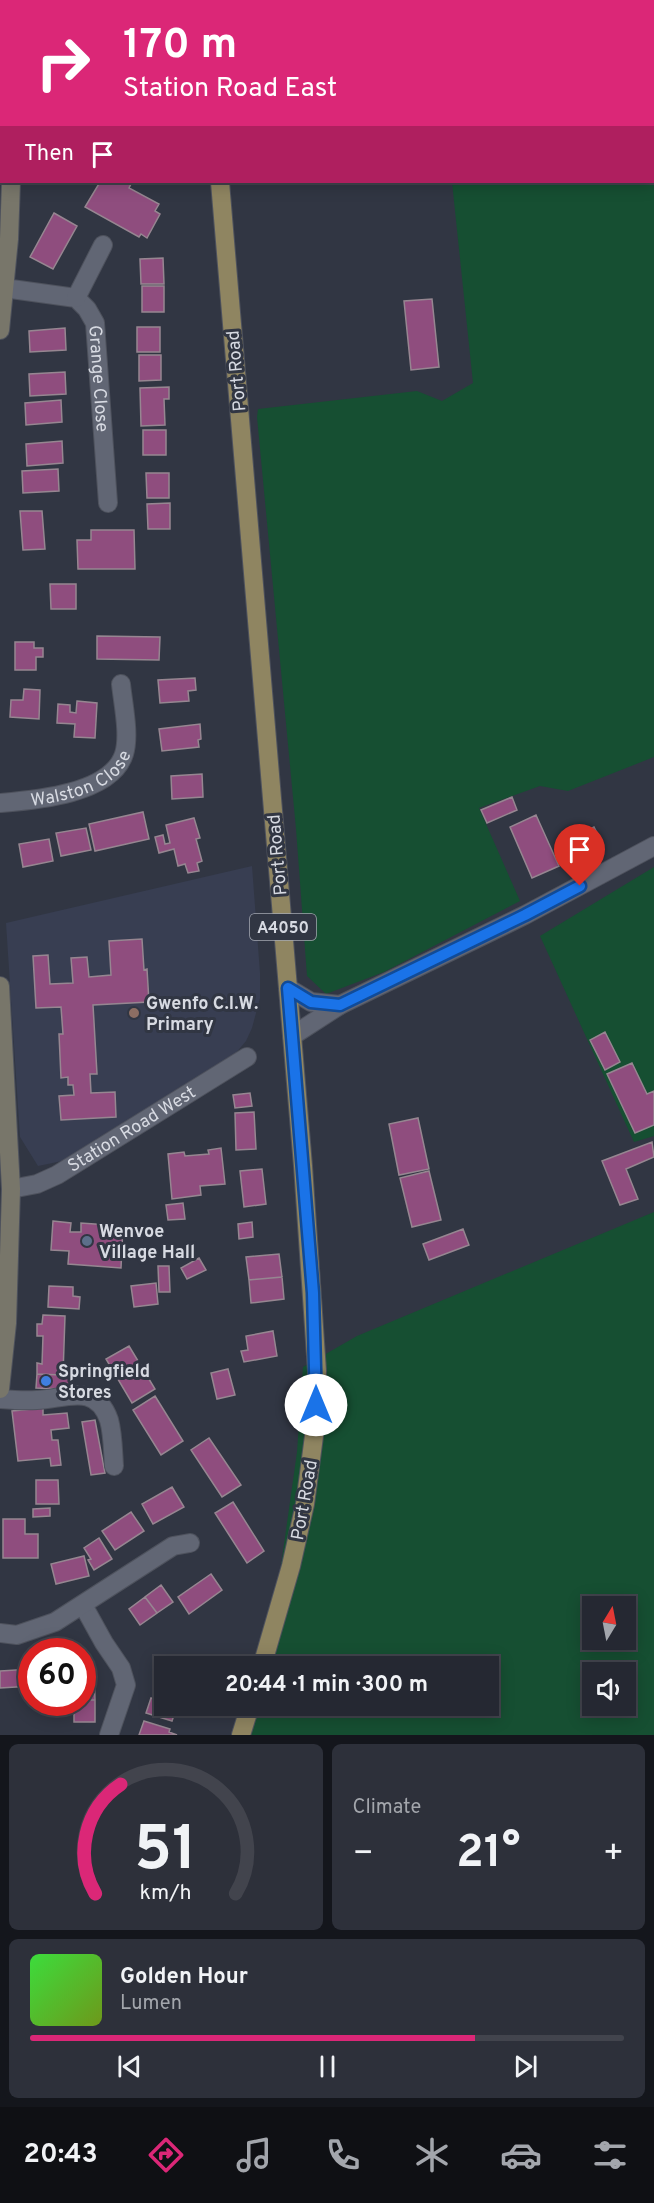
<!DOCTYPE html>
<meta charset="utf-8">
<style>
:root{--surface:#252832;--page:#2d303a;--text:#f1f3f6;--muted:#a3a6ac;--line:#42444d;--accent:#db2777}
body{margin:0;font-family:Overpass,sans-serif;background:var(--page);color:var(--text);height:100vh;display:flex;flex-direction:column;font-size:22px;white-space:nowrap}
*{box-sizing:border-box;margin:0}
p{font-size:20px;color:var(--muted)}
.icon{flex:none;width:33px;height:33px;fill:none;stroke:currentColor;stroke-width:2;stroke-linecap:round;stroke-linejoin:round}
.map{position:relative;height:1735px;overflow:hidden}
.details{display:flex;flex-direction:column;gap:9px;padding:9px;background:#14161c;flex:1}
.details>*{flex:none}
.hud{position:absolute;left:0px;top:0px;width:654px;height:183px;box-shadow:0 3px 15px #0003,0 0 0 2px var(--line);background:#db2777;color:#fff;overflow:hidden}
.needle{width:39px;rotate:10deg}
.tools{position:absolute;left:582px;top:1596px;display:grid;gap:12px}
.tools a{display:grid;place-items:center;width:54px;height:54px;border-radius:0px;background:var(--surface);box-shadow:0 3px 15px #0003,0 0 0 2px var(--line);font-size:30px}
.speed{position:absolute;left:18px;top:1638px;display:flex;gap:12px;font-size:30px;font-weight:700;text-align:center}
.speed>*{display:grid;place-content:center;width:78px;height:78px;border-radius:50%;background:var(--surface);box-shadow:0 3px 15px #0003,0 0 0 2px var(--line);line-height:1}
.speed .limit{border:9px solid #d22;background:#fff;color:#111}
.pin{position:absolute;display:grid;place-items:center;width:51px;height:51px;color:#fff;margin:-62px -26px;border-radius:50% 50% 50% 0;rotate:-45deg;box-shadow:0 0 6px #0007}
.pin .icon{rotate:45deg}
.me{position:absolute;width:66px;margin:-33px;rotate:0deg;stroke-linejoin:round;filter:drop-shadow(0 0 4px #0008)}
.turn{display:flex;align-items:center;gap:21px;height:126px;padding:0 24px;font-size:27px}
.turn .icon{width:78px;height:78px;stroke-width:2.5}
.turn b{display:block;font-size:42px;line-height:51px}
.then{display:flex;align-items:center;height:57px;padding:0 24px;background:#0003;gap:12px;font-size:22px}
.big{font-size:45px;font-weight:700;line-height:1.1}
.details .widget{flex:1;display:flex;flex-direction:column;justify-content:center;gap:9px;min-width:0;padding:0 21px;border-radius:9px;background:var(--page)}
.details .dial{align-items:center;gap:0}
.dial svg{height:156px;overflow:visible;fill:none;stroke:var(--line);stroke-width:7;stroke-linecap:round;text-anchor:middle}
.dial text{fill:var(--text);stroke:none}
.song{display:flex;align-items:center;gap:18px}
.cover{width:72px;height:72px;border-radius:9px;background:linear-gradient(135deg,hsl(120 70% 55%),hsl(80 70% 35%))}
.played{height:6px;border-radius:3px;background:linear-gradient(90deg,var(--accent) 75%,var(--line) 75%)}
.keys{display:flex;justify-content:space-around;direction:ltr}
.heat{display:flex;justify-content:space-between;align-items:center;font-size:33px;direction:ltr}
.details .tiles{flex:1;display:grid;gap:9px;grid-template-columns:1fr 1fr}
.widget:last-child{grid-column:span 2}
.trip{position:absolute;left:154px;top:1656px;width:345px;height:60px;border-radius:0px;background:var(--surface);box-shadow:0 3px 15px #0003,0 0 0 2px var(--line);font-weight:700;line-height:60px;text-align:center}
.tabs{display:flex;height:96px;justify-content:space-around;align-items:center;background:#0f1014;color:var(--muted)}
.tabs .icon{width:42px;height:42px}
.tabs .on{color:var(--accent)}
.tabs b{font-size:27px;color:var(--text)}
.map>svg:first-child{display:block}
</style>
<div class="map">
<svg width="654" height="1735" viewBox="0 0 654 1735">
<rect width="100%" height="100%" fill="#313643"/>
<!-- built -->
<path fill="#383e52" d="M252 866 260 973V998L252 1028 246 1041 235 1054 62 1161 38 1166 20 1137 6 923Z"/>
<!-- green -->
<path fill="#164f32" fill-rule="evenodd" d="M390 0H654V757L568 791 540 786 479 808 520 901 384 972 326 994 307 976 296 829 257 417 258 409 417 391 442 401 473 383 452 182H652V2Z
M654 867V1136L634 1142 540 936Z
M654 1212V1735H234L243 1706H489V1666H254L278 1587 297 1452 303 1367 357 1336ZM592 1606H626V1640H592ZM592 1672H626V1706H592Z"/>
<!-- building -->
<path fill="#8f4d7e" stroke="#968691" stroke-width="1.5" d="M282 0H322V2H282Z
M100 182H132L129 188 159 204 155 211 160 214 147 238 141 234 139 237 85 207Z
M264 182H312L265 184Z
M54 213 77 226 53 269 30 257Z
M163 258 164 284H141L140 259Z
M142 286H164V312H142Z
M432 299 439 367 411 370 404 301Z
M137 327H160V352H137Z
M65 328 66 350 30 352 29 331Z
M139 355H161V380L139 381Z
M65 372 66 394 30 396 29 374Z
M169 387V399H164L165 425 141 426 140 388Z
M61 400 62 422 26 425 25 403Z
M143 430H166V455H143Z
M62 441 63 463 27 466 26 444Z
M58 469 59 491 23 493 22 471Z
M146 473H169V498H147Z
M170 503V529H148L147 504Z
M20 511H42L45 549 23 550Z
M91 530H134L135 569H78L77 540H91Z
M50 584H76V609H51Z
M97 636 160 637 159 660 97 659Z
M15 642H34V648H43V657H36V670H15Z
M195 678 196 690 188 691 189 701 160 703 158 680Z
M24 689 40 690 39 719 10 717 11 700H23Z
M77 701 97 703 95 738 74 737 75 724 57 723 58 704 70 705V712L76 713Z
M200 724 201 739 198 740 199 747 162 751 159 729Z
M202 774 203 797 172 799 171 776Z
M512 797 517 810 487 823 481 810Z
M143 812 149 839 95 851 89 824Z
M536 815 559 866 532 878 510 827Z
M194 818 200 838 196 839 202 861 197 863 199 871 188 873 185 864 178 866 174 849 159 853 155 837 163 835 165 844 170 843 166 825Z
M594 827 603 844 578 856 570 839Z
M86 828 91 850 61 856 56 833Z
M49 839 53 861 23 867 19 844Z
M142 939 144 970 147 969 149 1002 93 1005 97 1074H90L91 1093 115 1092 116 1117 61 1120 59 1096 74 1095 73 1085H68V1077L61 1078 59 1034H63L61 1007 36 1008 33 956 48 955 50 984 73 983 71 958 87 957 89 977 111 975 109 941Z
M605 1032 620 1062 605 1070 590 1040Z
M632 1063 647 1094 654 1091V1125L635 1133 607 1074Z
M250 1093 252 1106 235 1108 233 1095Z
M254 1112 256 1149 236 1150 235 1113Z
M418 1118 429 1169 399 1175 389 1124Z
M652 1142 654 1157 626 1169 638 1199 620 1205 602 1161Z
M221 1148 225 1184 200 1186 201 1195 172 1199 168 1154 184 1152 185 1156 209 1154 208 1150Z
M262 1169 266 1204 244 1207 240 1171Z
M429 1171 441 1220 412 1227 400 1178Z
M183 1203 185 1219 168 1220 166 1205Z
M53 1221 71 1223 70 1232H81V1223L123 1226 121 1268 68 1264 69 1251 51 1250Z
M252 1222 253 1237 239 1239 238 1224Z
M463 1229 469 1245 429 1260 423 1244Z
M279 1254 282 1277 249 1280 246 1257Z
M199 1258 206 1270 187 1279 181 1268Z
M158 1266H169L170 1292H159Z
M282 1277 284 1299 251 1303 249 1280Z
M156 1283 158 1304 134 1307 131 1286Z
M49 1286 73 1287V1296L80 1297 79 1309 48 1307Z
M43 1315 65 1316 63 1375 37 1374V1363L42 1364 43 1336H37V1324H42Z
M273 1331 277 1356 244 1362 241 1351 248 1350 246 1336Z
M129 1346 155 1389 132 1403 106 1359Z
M63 1367 73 1368V1385L63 1389 36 1388 37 1374 63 1375Z
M228 1369 235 1395 217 1399 211 1373Z
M155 1396 183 1441 161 1455 133 1410Z
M43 1408V1415L67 1413 69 1428 51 1430 52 1440H58L61 1465 51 1466 50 1458 18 1461 12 1411Z
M95 1420 105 1473 91 1475 82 1422Z
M209 1438 241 1485 222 1497 191 1450Z
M36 1480H58L59 1504H36Z
M172 1487 184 1507 153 1524 142 1504Z
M233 1502 264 1551 247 1563 215 1513Z
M50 1508V1516L33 1517V1509Z
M131 1512 144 1531 115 1550 102 1531Z
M3 1519H25V1534H38V1558H3Z
M99 1538 112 1559 94 1570 88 1560 91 1559 84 1548Z
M84 1556 89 1576 56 1584 51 1564Z
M211 1574 222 1590 189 1614 178 1597Z
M161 1585 173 1602 157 1613 145 1597Z
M145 1597 157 1613 140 1625 129 1609Z
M165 1664 171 1666H165V1691L156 1688Z
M32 1669V1686L0 1688V1671Z
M82 1669H94L95 1700H82Z
M151 1698 165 1702V1706H177L172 1721 146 1713Z
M82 1700H95V1722H74V1702H82Z
M144 1721 170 1729 169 1732 177 1735H139Z"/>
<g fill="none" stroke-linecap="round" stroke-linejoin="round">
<defs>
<g id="street">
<path d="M13 2 14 0"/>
<path d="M0 15H2"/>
<path id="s1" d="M4 288 76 298 87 309 95 323 108 503"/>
<path d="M76 298 103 245"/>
<path id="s2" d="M0 803C36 800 111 794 124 754 130 735 123 704 121 684"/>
<path d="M288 988 311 1002 340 1005"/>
<path d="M292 1036 340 1005 525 915 654 846"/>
<path id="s3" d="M11 1189 37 1184 57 1175 247 1057"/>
<path d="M0 1399C12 1400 25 1401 37 1400 65 1399 96 1382 109 1420 113 1434 113 1452 114 1466"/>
<path d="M83 1605 104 1643 121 1668 126 1685 109 1735"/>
<path d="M0 1633 17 1635 55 1622 173 1546 190 1543"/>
</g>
<path id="secondary" d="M105 2 107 0
M0 330 9 239 11 182
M0 986 11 1189 7 1323 0 1389"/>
<path id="primary" d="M221 0V2
M220 182 303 1166 317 1371 314 1436 305 1504 291 1566 262 1666
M241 1735 250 1706"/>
</defs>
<!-- street casing -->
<use href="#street" stroke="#4e525d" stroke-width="20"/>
<!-- secondary casing -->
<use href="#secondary" stroke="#4e525d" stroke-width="20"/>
<!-- primary casing -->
<use href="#primary" stroke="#4e525d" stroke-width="20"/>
<!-- street -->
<use href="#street" stroke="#616674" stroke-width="18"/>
<!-- secondary -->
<use href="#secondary" stroke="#78766a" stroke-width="18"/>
<!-- primary -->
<use href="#primary" stroke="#8f8561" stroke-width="18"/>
</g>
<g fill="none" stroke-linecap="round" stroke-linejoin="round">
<defs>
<path id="route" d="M316 1405 313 1293 288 988 311 1002 340 1005 525 915 580 886"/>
</defs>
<!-- route casing -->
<use href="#route" stroke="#114b97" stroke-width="15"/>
<!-- route -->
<use href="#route" stroke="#1a73e8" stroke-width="10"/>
</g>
<!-- markers -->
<circle fill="#8d6e63" stroke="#313643" stroke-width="2" cx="134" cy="1013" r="6"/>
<circle fill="#5c6f8a" stroke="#313643" stroke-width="2" cx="87" cy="1241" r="6"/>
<circle fill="#3f7fe0" stroke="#313643" stroke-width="2" cx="46" cy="1381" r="6"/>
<g text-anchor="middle" stroke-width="6" stroke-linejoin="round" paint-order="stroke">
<!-- shield labels -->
<rect fill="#313643" stroke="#a5a9b2" stroke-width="1.5" x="250" y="914" width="66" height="26" rx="4.5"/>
<g font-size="16" font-weight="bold" fill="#d7dae2">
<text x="283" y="933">A4050</text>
</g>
<!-- street labels -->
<g font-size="18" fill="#d7dae2" stroke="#313643">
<text transform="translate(236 371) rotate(-95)" y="6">Port Road</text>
<text dy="6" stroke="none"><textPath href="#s1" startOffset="160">Grange Close</textPath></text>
<text dy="6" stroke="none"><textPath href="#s2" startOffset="87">Walston Close</textPath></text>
<text transform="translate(277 855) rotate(-95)" y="6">Port Road</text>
<text dy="6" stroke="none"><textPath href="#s3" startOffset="136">Station Road West</textPath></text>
<text transform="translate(304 1500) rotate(-80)" y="6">Port Road</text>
</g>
<!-- poi labels -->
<g font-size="18" font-weight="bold" fill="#d7dae2" stroke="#313643" text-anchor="start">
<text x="146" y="1009">Gwenfo C.I.W.<tspan x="146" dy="21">Primary</tspan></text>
<text x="99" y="1237">Wenvoe<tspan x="99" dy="21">Village Hall</tspan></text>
<text x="58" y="1377">Springfield<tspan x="58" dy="21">Stores</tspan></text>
</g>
</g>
</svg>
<div class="tools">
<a><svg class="needle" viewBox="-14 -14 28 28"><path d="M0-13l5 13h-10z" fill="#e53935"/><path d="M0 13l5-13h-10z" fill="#a3a6ac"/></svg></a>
<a><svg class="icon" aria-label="sound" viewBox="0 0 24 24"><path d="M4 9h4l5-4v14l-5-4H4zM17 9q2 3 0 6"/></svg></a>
</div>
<div class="speed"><div class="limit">60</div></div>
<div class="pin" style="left:580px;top:886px;background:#d93025"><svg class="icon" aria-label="arrive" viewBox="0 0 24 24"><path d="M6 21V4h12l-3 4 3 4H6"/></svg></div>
<svg class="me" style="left:316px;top:1405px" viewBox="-20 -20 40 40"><circle r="19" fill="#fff"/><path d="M0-13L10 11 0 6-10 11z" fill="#1a73e8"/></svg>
<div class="trip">20:44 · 1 min · 300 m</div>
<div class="hud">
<div class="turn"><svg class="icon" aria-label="right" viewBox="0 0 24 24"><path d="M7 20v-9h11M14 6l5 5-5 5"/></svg><div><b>170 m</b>Station Road East</div></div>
<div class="then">Then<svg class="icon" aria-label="arrive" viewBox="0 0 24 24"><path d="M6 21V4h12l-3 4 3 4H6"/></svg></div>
</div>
</div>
<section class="details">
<div class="tiles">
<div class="widget dial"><svg viewBox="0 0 100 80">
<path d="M14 69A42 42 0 1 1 86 69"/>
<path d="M14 69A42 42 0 0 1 27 13" stroke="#db2777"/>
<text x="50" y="56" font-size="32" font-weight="700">51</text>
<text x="50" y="72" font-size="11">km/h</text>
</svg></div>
<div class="widget"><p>Climate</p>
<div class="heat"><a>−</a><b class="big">21°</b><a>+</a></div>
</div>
<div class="widget">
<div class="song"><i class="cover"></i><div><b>Golden Hour</b><p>Lumen</p></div></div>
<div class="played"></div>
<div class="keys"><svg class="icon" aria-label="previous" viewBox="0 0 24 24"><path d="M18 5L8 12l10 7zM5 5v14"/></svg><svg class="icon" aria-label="pause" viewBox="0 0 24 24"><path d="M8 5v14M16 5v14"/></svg><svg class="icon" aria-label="next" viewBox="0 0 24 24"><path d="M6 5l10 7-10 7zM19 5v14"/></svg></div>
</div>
</div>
</section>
<nav class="tabs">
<b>20:43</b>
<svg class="icon on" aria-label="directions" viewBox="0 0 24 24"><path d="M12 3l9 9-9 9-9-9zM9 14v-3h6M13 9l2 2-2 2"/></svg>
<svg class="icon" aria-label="music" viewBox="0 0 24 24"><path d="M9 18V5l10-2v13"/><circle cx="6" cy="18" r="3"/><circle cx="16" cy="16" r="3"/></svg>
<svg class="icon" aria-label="phone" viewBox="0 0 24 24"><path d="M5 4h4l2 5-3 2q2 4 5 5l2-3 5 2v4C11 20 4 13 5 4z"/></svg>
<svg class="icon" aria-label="climate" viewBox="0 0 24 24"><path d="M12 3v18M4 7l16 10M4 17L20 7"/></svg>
<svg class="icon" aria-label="car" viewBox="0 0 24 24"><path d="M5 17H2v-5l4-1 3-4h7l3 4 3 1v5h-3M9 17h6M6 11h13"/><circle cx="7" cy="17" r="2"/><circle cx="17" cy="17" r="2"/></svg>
<svg class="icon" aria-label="filters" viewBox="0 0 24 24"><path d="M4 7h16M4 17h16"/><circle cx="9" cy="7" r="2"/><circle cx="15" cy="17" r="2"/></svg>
</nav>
